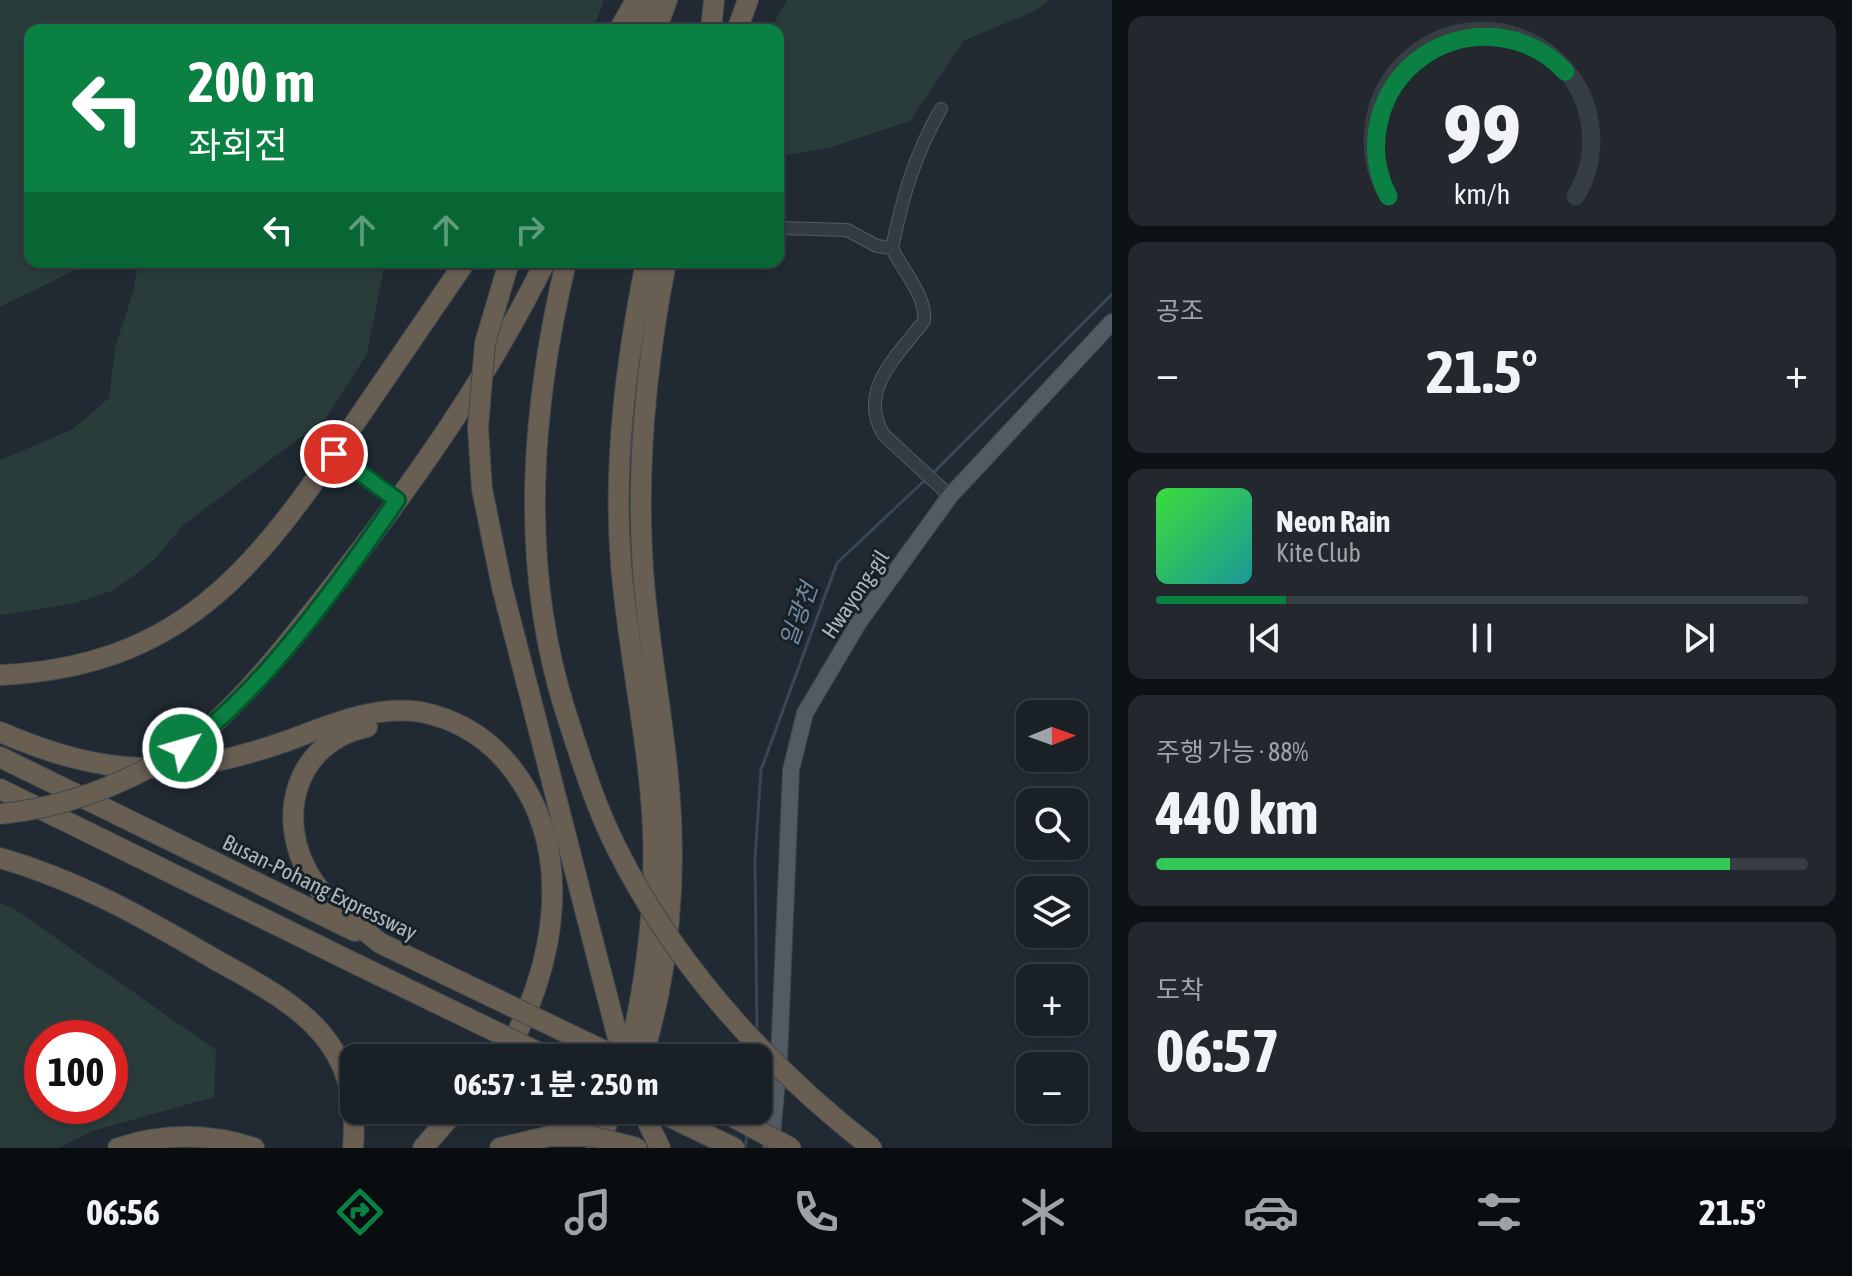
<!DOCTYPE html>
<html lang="ko">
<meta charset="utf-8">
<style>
:root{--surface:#192026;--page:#22282e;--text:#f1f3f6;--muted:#9fa3a7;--line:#373e43;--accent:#0b8043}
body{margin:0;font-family:"Asap Condensed","Noto Sans KR",sans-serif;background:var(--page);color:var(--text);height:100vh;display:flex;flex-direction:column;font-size:30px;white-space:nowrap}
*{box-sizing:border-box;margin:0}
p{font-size:26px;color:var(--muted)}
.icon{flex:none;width:44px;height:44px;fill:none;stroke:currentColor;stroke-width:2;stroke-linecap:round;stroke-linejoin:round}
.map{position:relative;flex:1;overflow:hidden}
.side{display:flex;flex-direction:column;gap:16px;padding:16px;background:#0e1215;width:740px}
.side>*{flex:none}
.banner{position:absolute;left:24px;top:24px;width:760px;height:244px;border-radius:16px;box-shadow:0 2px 6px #0004,0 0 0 2px var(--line);background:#0b8043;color:#fff;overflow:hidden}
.needle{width:52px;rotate:89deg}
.fabs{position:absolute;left:1016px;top:700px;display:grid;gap:16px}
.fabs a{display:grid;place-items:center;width:72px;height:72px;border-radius:16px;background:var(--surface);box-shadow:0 2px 6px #0004,0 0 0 2px var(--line);font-size:40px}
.speed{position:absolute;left:24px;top:1020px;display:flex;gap:16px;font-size:40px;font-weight:700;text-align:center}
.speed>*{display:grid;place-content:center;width:104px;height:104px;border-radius:50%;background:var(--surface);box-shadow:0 2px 6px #0004,0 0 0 2px var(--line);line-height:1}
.speed .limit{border:12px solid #d22;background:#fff;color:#111}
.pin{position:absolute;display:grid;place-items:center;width:68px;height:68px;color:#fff;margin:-34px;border:4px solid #fff;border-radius:50%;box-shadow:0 2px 8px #0007}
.me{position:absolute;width:88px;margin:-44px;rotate:52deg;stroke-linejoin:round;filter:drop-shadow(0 0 6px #0008)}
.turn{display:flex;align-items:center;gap:28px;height:168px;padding:0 32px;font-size:36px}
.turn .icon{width:104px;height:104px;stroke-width:2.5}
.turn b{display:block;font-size:56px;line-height:68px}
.lanes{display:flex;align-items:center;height:76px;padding:0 32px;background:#0003;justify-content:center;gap:40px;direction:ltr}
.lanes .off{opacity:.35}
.big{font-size:60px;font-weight:700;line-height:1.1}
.side .widget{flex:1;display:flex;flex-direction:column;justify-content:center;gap:12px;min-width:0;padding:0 28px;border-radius:16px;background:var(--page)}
.side .dial{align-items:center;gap:0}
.dial svg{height:208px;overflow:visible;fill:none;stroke:var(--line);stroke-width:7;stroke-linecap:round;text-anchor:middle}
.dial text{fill:var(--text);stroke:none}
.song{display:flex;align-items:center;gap:24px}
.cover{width:96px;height:96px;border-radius:12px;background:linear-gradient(135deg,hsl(120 70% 55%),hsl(180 70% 35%))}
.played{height:8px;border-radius:4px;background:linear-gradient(90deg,var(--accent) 20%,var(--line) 20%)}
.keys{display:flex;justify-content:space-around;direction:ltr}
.heat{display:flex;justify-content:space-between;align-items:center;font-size:44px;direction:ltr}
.charge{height:12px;border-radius:6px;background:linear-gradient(90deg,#34c759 88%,var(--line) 0)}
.trip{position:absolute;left:340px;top:1044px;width:432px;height:80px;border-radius:16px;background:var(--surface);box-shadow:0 2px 6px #0004,0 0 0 2px var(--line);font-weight:700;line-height:80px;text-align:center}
.tab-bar{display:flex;height:128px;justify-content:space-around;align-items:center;background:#0a0d0f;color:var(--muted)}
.tab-bar .icon{width:56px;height:56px}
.tab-bar .active{color:var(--accent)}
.tab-bar b{font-size:36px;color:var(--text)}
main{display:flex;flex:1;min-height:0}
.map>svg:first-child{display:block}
</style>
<main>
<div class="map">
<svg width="1112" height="1148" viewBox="0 0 1112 1148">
<rect width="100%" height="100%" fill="#212a32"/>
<!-- green -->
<path fill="#2a3c3a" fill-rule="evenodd" d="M0 0H604L593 30H30V262H91L0 307Z
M787 0H1049L1035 11 963 41 910 121 829 148 778 156V30H770Z
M138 262H385L367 354 326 418 183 525 154 560 115 590 71 604 0 615V460L73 429 109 398 115 348 134 289Z
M0 903 13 908 216 1050 214 1097 92 1131 59 1148H0ZM42 1038H110V1106H42Z"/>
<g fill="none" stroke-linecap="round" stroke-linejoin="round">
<!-- stream -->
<path stroke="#364758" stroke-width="3" d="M931 475 1112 294
M757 1033 755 858 761 770 837 563 925 480
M745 1148 747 1134"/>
<defs>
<path id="minor" d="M778 228 847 230 877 246 892 248C902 270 927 296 924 321 899 354 856 391 884 435L950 496
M892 248C902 199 915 153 941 109
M334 454 397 500"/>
<path id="major" d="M771 1146 779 1060 791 770 805 713 859 622 950 496 1112 322"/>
<path id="highway" d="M619 30 636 0
M637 30 648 0
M656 30 667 0
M711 30 714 0
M737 30 748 0
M478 428 482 489 502 587 623 1058
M0 675C179 667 254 571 348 433 387 376 426 319 465 262
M565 710C519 563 531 409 566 262
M367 727C295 742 275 818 310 876 326 903 356 923 380 943
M0 732C107 778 177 779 287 741 330 725 374 705 421 712 453 718 483 735 504 759 579 842 557 969 503 1058
M199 737C251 692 293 637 336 582 414 482 489 376 545 262
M0 757 355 931
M0 789 356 964
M0 858C78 880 146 919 216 960 255 982 302 1005 329 1043 352 1075 356 1110 353 1148
M628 1058C646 983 656 907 653 829 649 740 628 653 621 564 613 462 626 362 646 262
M642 1058C669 973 677 876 669 787 663 715 648 643 643 570 636 467 646 364 666 262
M642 1110 660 1148
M656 1110 734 1148
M118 1148C165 1133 208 1133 254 1148
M423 1148 456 1110
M500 1148 550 1136
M596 1148 613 1110"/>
</defs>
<!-- minor casing -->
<use href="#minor" stroke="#515a62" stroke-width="14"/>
<!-- major casing -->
<use href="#major" stroke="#3d454d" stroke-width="18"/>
<!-- highway casing -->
<use href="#highway" stroke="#3e474e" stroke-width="22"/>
<!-- minor -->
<use href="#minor" stroke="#343c43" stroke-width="12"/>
<!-- major -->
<use href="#major" stroke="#525b64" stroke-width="16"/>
<!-- highway -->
<use href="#highway" stroke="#695e52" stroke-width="20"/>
<defs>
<path id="highway-bridge" d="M478 428 485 343 509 262
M565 710C580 756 594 803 616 847 676 967 768 1067 872 1148
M0 814C72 807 140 778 199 737
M380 943 619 1058
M356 964 550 1058
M720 1110 791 1148
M550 1136H590L637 1148"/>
</defs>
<!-- highway-bridge casing -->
<use href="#highway-bridge" stroke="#3e474e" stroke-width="22" stroke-linecap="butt"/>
<!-- highway-bridge -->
<use href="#highway-bridge" stroke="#695e52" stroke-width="20"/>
</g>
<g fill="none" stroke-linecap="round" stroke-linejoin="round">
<defs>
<path id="route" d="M183 748C260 695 343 578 397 500L334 454"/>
</defs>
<!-- route casing -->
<use href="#route" stroke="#07532c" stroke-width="20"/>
<!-- route -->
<use href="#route" stroke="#0b8043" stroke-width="14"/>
</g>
<g text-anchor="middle" stroke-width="6" stroke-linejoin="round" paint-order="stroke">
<!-- street labels -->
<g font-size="22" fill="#aeb7c1" stroke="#192128">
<text transform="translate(855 594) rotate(-56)" y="8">Hwayong-gil</text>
<text transform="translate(320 887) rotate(26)" y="8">Busan-Pohang Expressway</text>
</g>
<!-- water labels -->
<g font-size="24" font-style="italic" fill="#718aa1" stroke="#192128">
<text transform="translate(799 615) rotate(-70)" y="8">일광천</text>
</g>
</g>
</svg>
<div class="fabs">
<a><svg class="needle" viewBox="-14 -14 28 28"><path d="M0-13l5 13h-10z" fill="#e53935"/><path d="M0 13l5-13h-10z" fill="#9fa3a7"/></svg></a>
<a><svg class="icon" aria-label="search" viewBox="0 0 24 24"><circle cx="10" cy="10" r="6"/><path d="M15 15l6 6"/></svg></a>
<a><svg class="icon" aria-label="layers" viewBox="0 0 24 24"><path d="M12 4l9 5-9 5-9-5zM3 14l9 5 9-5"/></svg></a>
<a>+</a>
<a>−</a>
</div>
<div class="speed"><div class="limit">100</div></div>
<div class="pin" style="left:334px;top:454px;background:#d93025"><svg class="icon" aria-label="arrive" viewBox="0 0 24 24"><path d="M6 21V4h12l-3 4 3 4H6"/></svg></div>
<svg class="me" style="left:183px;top:748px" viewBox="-20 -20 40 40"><circle r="17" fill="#0b8043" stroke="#fff" stroke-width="3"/><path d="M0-11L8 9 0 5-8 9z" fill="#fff"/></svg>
<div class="trip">06:57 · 1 분 · 250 m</div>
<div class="banner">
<div class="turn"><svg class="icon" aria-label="left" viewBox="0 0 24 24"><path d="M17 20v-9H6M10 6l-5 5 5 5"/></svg><div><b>200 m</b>좌회전</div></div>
<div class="lanes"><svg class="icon" aria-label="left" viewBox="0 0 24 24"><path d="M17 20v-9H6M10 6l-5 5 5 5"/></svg><svg class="icon off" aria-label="ahead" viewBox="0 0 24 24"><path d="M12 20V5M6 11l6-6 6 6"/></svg><svg class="icon off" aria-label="ahead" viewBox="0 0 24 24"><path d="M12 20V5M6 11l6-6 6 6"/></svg><svg class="icon off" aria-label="right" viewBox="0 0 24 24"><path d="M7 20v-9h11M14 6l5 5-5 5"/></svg></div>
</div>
</div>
<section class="side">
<div class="widget dial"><svg viewBox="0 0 100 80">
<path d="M14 69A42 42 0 1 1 86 69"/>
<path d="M14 69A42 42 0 0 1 82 21" stroke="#0b8043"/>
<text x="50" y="56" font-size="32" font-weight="700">99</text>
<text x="50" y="72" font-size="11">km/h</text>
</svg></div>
<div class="widget"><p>공조</p>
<div class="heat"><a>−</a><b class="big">21.5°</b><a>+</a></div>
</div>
<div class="widget">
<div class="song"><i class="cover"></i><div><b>Neon Rain</b><p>Kite Club</p></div></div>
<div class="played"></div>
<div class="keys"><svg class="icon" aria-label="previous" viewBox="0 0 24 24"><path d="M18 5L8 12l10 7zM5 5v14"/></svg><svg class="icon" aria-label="pause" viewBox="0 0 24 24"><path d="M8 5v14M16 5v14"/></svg><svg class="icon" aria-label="next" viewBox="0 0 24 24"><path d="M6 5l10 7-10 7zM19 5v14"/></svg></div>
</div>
<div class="widget"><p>주행 가능 · 88%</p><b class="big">440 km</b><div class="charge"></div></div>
<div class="widget"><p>도착</p><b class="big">06:57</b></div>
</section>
</main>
<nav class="tab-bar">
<b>06:56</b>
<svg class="icon active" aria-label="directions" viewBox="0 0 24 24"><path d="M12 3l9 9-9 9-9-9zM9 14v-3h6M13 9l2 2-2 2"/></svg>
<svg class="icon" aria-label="music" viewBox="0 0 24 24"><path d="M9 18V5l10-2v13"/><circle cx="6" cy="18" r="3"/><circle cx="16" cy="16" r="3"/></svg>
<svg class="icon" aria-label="phone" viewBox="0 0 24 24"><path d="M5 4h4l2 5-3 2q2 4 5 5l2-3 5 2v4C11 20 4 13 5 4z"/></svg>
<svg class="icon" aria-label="climate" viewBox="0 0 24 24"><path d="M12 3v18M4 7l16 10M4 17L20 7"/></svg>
<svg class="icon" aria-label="car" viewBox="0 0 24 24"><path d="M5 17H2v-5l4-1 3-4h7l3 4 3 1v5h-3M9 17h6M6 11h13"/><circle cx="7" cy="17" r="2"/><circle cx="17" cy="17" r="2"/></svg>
<svg class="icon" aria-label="filters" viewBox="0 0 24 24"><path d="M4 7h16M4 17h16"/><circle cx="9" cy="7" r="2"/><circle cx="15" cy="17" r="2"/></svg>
<b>21.5°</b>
</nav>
